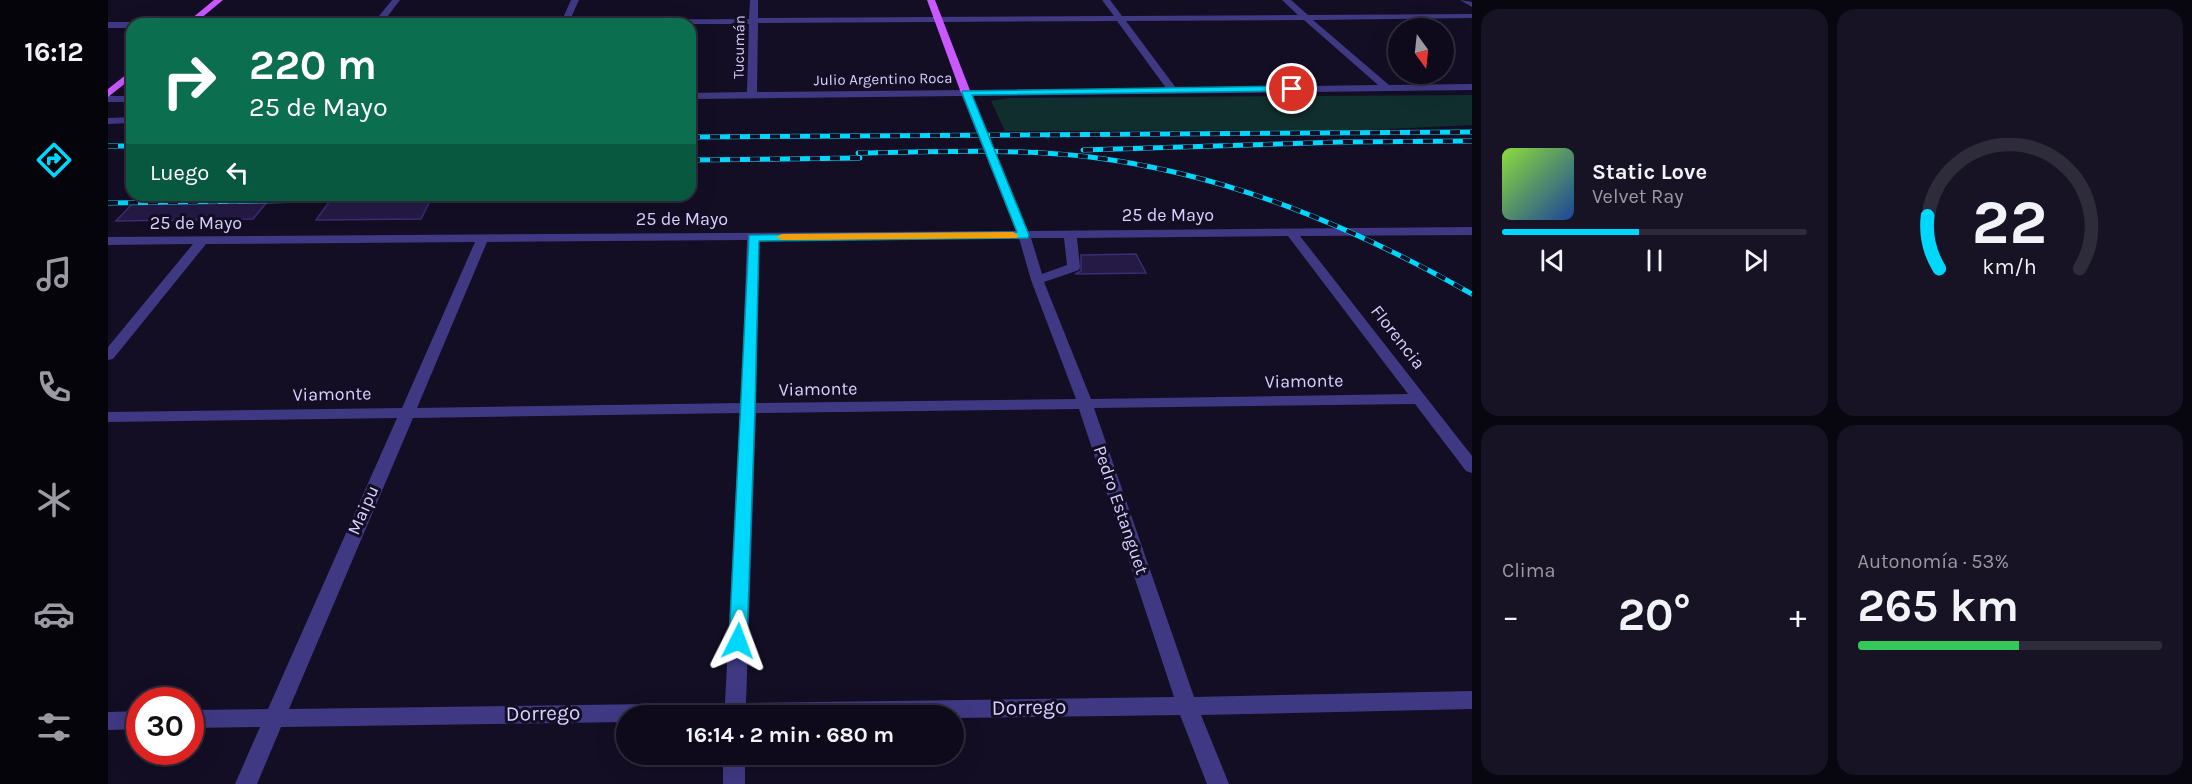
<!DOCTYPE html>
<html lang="es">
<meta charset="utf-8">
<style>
:root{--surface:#0e0a1b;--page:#171324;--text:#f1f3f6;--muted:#9b9aa3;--line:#2e2b3a;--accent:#00d7fc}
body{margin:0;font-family:Karla,sans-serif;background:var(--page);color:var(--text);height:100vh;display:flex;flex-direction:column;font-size:22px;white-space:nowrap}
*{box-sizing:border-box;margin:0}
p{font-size:20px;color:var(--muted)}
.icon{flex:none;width:33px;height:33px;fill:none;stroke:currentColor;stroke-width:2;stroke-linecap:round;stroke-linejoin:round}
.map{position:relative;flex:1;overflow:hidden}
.sheet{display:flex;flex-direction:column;gap:9px;padding:9px;background:#08060f;width:720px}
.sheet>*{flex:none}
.banner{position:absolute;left:18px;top:18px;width:570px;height:183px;border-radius:18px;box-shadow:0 6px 24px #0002,0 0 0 2px var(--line);background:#0b6e4f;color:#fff;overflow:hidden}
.needle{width:39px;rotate:165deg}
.buttons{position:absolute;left:1280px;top:18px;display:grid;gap:12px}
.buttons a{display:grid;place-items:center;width:66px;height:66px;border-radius:50%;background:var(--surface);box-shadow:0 6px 24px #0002,0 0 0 2px var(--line);font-size:30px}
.speed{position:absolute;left:18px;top:687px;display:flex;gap:12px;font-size:30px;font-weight:700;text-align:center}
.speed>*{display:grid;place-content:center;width:78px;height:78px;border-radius:50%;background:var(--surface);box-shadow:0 6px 24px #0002,0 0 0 2px var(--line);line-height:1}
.speed .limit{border:9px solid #d22;background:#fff;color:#111}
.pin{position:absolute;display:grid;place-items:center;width:51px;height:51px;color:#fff;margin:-26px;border:3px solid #fff;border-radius:50%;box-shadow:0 2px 6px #0007}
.me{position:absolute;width:66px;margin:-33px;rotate:3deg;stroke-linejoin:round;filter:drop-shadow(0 0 4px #0008)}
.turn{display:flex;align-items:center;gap:21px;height:126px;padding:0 24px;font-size:27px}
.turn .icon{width:78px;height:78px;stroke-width:2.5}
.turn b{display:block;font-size:42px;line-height:51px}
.then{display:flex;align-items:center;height:57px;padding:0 24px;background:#0003;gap:12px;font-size:22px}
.big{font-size:45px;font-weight:700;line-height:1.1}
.sheet .card{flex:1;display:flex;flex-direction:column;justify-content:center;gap:9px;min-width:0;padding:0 21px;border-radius:18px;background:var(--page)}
.sheet .dial{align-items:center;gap:0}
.dial svg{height:156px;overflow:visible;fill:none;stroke:var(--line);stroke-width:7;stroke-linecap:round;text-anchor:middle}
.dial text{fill:var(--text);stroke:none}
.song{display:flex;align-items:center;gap:18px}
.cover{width:72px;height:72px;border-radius:9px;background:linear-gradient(135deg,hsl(90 70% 55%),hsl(220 70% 35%))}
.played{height:6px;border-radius:3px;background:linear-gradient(90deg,var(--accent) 45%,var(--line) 45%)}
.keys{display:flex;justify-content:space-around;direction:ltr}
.heat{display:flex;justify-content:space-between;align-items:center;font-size:33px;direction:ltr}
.charge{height:9px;border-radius:4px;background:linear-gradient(90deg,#34c759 53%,var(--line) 0)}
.sheet .tiles{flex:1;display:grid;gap:9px;grid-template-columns:repeat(2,1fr)}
.trip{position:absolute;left:508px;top:705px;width:348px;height:60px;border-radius:30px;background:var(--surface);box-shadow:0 6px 24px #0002,0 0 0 2px var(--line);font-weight:700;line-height:60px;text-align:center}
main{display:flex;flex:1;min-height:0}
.tabs{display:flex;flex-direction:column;width:108px;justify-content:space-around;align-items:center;background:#06040b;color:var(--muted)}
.tabs .icon{width:42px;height:42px}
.tabs .selected{color:var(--accent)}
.tabs b{font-size:27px;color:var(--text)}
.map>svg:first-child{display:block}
</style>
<main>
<nav class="tabs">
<b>16:12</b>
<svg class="icon selected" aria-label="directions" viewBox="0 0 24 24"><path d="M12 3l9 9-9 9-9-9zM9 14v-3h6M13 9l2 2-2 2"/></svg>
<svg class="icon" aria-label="music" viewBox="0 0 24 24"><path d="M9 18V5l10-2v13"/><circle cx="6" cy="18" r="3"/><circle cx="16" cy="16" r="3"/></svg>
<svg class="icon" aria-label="phone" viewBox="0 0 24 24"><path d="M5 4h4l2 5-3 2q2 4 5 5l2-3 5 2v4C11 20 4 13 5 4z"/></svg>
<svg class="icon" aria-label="climate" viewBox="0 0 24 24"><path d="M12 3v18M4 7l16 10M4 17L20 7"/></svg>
<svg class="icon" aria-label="car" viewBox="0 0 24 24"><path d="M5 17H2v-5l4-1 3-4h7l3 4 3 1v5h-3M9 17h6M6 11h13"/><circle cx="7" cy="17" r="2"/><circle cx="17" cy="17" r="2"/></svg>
<svg class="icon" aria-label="filters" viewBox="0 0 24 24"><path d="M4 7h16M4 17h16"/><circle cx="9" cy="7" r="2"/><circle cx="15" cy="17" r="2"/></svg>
</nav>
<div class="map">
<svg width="1364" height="784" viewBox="0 0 1364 784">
<rect width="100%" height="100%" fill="#130e24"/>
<!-- green -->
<path fill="#112e2e" d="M1364 95V125L1258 130 897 131 883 101 901 98Z"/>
<!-- building -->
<path fill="#251a45" stroke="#3d2c72" stroke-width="1.5" d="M322 201 313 219 208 220 221 202Z
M159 202 145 219 8 221 25 203Z
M1028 254 1038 273 967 274 973 271V255Z"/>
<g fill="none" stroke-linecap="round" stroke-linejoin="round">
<!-- minor -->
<path fill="#3f3984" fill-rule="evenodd" d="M284 0H292L276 21 454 20 463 0H471L462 20 641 19 642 0H650V18L1006 16 994 0H1002L1014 16 1190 15 1174 0H1183L1200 15 1364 14V18L1205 20 1281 85 1364 84V90L864 96 920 231 1364 227V235L1192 236 1364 456V473L1358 471 1307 404 986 408 1086 697 1364 691V709L1093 715 1121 784H1099L1072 715 846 718V716H519V722L173 727 149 784H127L152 727 82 728V710L160 709 289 418 0 422V412L294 408 367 242 98 244 5 359 0 360V347L85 244 0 245V237L908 231 854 96 582 99V93L639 92 641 24H213L217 21H267ZM1196 20 1270 85 1068 88 1018 21ZM1009 21 1058 88 649 92 650 23ZM1180 236 1300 394 983 399 936 282 971 270 972 267 969 238ZM911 238 923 280 968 399 648 403 651 240ZM923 238H956L959 265 934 274ZM639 240 633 403 309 408 379 242ZM971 409 1066 697 638 703 648 413ZM632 413 617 703 181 709 305 418Z
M1352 0 1364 2V7Z
M0 22H24L28 24H24V28H0Z
M0 96H24V102H0Z
M24 117V123L0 124V118Z
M32 711V729L0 730V712Z
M615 754H637V784H615Z"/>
<!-- major -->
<path fill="#c958ff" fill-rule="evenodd" d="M106 0H115L86 24H77Z
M819 0H827L863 93 861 95 853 93Z
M24 70V78L0 97V89Z"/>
<defs>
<path id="rail" d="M582 137 1364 132
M0 146H24
M975 150 1233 142 1364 141
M750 153C827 152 905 148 982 157 1119 174 1244 226 1364 294
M582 160 752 158
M0 203 357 198"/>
</defs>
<!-- rail casing -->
<use href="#rail" stroke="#00d7fc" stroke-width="5"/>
<!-- rail -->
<use href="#rail" stroke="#130e24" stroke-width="4" stroke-dasharray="10" stroke-linecap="butt"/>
</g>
<!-- route -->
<path fill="#00d7fc" stroke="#008ca4" stroke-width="1.5" d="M1184 86 1187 87V91L864 95 921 235 920 238 651 241 647 410 639 641 636 646 630 648 624 646 621 641 641 235 909 232 854 93 855 91Z"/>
<!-- slow -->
<path fill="#f59e0b" d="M905 232 910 235 909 238 674 240 668 237 674 234Z"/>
<g text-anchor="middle" stroke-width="6" stroke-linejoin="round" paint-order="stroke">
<!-- far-street labels -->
<g font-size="15" fill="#d9d1ff" stroke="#130e24">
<text transform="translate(631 47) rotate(-89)" y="5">Tucumán</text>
<text transform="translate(775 79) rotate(-1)" y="5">Julio Argentino Roca</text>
</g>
<!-- street labels -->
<g font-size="18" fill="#d9d1ff" stroke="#130e24">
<text x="1060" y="221">25 de Mayo</text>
<text x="574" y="225">25 de Mayo</text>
<text x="88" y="229">25 de Mayo</text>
<text transform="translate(1290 337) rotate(52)" y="6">Florencia</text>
<text transform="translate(1196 381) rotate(-1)" y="6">Viamonte</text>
<text transform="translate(710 389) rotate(-1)" y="6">Viamonte</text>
<text transform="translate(224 394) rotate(-1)" y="6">Viamonte</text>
<text transform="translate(255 510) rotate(-66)" y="6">Maipu</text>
<text transform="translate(1013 510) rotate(71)" y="6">Pedro Estanguet</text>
</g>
<!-- near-street labels -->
<g font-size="21" fill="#d9d1ff" stroke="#130e24">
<text transform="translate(921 707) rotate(-1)" y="7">Dorrego</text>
<text transform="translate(435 713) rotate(-1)" y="7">Dorrego</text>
</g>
</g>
</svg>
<div class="buttons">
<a><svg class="needle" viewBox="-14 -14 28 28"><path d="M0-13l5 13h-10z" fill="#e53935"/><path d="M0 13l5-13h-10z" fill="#9b9aa3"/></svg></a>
</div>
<div class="speed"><div class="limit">30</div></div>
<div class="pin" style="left:1184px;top:89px;background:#d93025"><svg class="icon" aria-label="arrive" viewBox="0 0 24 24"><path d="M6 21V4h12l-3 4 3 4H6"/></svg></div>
<svg class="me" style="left:630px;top:641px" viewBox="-20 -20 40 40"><path d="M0-17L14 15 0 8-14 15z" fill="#00d7fc" stroke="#fff" stroke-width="4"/></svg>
<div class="trip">16:14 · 2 min · 680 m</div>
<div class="banner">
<div class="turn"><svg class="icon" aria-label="right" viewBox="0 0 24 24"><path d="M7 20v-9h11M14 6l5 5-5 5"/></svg><div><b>220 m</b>25 de Mayo</div></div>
<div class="then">Luego<svg class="icon" aria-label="left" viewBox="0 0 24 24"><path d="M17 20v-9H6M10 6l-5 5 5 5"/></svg></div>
</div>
</div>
<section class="sheet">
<div class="tiles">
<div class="card">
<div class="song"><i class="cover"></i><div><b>Static Love</b><p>Velvet Ray</p></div></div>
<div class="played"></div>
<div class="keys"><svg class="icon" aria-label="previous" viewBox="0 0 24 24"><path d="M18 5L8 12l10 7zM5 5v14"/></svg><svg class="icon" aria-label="pause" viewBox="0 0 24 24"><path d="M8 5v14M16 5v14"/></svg><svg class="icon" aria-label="next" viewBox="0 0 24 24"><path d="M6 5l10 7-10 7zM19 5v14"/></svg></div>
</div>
<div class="card dial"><svg viewBox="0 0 100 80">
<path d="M14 69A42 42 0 1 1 86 69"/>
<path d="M14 69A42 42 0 0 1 8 42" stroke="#00d7fc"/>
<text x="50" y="56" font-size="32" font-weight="700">22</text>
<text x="50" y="72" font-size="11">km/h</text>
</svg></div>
<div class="card"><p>Clima</p>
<div class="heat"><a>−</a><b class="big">20°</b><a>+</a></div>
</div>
<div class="card"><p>Autonomía · 53%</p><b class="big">265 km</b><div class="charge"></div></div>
</div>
</section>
</main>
